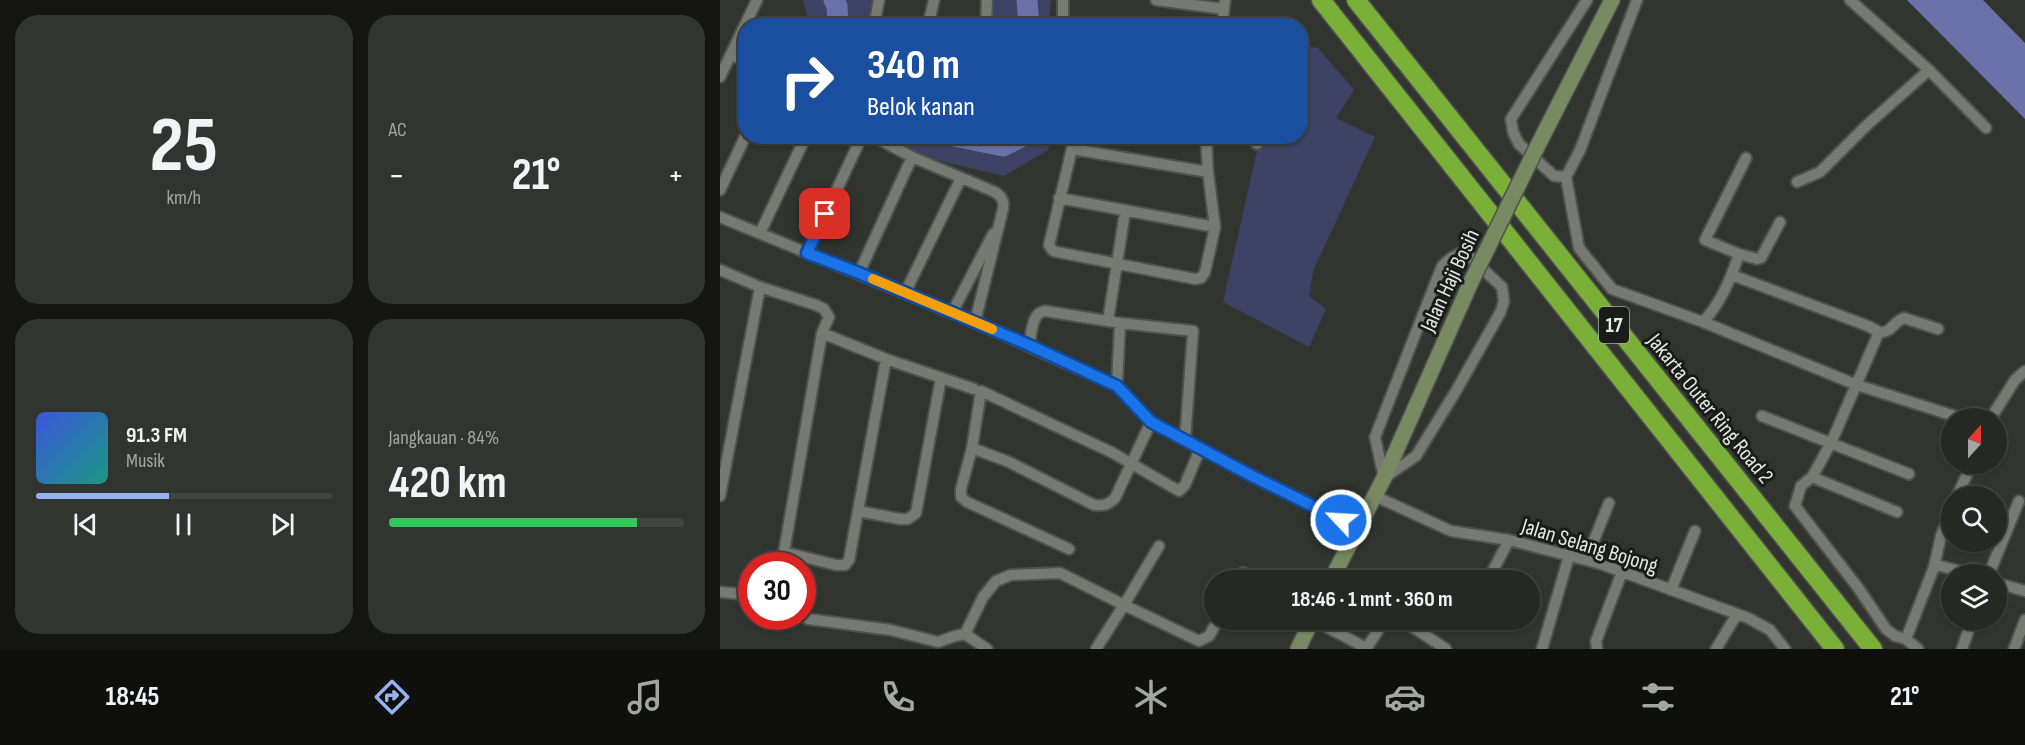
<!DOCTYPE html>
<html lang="id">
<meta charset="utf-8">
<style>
:root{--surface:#262823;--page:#323430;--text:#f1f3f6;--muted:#a4a6a6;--line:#424441;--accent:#95b2f1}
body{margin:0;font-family:"Sofia Sans Condensed",sans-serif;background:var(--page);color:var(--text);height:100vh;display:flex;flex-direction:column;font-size:22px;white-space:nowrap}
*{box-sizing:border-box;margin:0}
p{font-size:20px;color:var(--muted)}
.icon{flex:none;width:33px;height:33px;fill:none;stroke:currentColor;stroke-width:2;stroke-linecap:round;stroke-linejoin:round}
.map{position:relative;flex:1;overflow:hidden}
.sheet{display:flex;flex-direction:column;gap:15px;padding:15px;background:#151613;width:720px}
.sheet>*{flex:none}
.top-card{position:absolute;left:18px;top:18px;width:570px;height:126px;border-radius:24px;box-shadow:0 2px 4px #0004,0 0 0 2px var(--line);background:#1a4fa0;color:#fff;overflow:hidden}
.needle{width:39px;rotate:21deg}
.buttons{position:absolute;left:1221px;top:408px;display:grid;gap:12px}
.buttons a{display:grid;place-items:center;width:66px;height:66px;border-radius:50%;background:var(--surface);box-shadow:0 2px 4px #0004,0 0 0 2px var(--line);font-size:30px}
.speed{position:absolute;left:18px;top:552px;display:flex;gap:12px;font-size:30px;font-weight:700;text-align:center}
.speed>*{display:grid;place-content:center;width:78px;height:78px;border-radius:50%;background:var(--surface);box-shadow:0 2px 4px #0004,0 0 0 2px var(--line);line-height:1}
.speed .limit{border:9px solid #d22;background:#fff;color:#111}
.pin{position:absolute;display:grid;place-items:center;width:51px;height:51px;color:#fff;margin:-26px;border-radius:12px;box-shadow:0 3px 9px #0006}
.me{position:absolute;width:66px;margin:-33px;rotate:295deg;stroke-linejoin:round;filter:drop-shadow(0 0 4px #0008)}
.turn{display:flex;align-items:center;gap:21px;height:126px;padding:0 30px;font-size:27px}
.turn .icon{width:78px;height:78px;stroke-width:2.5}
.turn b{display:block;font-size:42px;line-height:51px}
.big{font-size:45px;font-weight:700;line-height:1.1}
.sheet .card{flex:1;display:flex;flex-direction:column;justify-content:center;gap:9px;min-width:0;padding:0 21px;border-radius:24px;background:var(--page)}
.sheet .dial{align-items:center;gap:0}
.dial b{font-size:78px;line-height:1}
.song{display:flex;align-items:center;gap:18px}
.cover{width:72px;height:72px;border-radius:9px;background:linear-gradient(135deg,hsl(230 70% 55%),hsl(170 70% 35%))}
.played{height:6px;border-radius:3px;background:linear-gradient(90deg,var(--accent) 45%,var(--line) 45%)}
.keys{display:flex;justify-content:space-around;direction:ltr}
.heat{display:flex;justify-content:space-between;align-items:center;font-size:33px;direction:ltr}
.charge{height:9px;border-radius:4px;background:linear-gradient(90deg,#34c759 84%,var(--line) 0)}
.sheet .tiles{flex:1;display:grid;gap:15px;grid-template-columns:repeat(2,1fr)}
.trip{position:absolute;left:484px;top:570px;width:336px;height:60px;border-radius:30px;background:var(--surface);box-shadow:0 2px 4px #0004,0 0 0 2px var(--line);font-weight:700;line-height:60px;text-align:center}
.tab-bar{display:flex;height:96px;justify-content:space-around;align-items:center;background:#0f100e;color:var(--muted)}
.tab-bar .icon{width:42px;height:42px}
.tab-bar .active{color:var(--accent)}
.tab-bar b{font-size:27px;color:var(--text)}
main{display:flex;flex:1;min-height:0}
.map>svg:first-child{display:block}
</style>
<main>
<section class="sheet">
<div class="tiles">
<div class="card dial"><b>25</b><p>km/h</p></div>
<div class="card"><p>AC</p>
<div class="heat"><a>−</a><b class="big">21°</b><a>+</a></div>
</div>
<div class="card">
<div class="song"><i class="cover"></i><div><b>91.3 FM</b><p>Musik</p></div></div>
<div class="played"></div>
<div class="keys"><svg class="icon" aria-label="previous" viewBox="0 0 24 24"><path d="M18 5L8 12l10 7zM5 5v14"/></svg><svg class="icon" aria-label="pause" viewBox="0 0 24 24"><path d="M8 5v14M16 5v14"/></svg><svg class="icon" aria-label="next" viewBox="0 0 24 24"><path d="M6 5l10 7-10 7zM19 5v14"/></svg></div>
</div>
<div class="card"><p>Jangkauan · 84%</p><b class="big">420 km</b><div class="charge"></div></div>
</div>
</section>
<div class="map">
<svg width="1305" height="649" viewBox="0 0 1305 649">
<rect width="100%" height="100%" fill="#32352f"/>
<!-- green -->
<path fill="#3d4264" d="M83 0H159L154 26 90 25Z
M266 0H331L329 25 264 26Z
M581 45 598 48 634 90 616 118 655 137 593 271 589 296 606 309 589 347 503 302 540 137 580 136Z
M163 137H333L328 150 284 176 195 155Z"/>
<!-- water -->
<path fill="#6a71a8" d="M1187 0H1263L1305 43V119Z"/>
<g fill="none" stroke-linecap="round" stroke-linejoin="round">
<!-- river -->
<path stroke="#6a71a8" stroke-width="21" d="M114 0 117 6 118 26
M307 0 309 26
M234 136 283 146 303 136"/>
<defs>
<path id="street" d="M343 0V26
M436 0 504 9
M917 0 860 150 846 177 859 248 892 289 983 322 1137 385 1241 418
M1130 0 1209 70 1266 128
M154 26 159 0
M208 26 214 0
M266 26 267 0
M502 26 505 0
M556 26 557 23
M12 55 26 62
M0 77 37 0
M153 136 192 157 275 192C286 199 284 206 281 217L255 322
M355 136 329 245 333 251 337 252 475 279 481 278 485 272 495 227 488 172 486 136
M537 144V136
M352 149 488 172
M846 177 834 176 799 144 793 132 791 119 867 0
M1077 182 1100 172 1147 125 1209 70
M0 190 26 135
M339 198 495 227
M0 217 255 322 397 386 431 422 532 476 638 527
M40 233 86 136
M87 253 142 136
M739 254 750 257 782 287 784 301 780 313 736 391 696 456 664 478 655 437 722 266 731 258Z
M1019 254 985 240 1026 158
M0 270 40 287 96 305 104 309 109 317 102 333 64 552
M139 273 192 157
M1012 275 1148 326 1159 332 1111 443 1092 477 1081 486 1075 506 1139 589 1166 629 1175 636 1186 639 1198 649
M185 293 241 178
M232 313 273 234
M388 321 405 212
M983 322C1001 303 1011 278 1019 254L1037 259 1041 258 1060 222
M1159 332C1171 334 1174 321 1184 318L1218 329
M102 333 166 359 254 389
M309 345C312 333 311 313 325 311L400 323 473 331 465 440
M397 386 400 323
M1042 416 1189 474
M1271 418 1295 380 1305 371
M252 448 289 462 374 505C384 506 388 505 395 498L431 422
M1092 477 1177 512
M0 496 40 287
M655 496 731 531 789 540 881 564 1028 618 1050 630 1065 649
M1237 496 1252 464
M138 511 180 519H188L196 513 221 378
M349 549 247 502 241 497V489L252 448 261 391 391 452 459 491 465 485 480 449
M866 560 889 503
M60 566 64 552 116 565H125L129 560 166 359
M1214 567 1221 536 1232 509
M1269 574 1299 501
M519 580 523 573 536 580
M768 580 789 540
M1276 583 1305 591
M951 590 975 531
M0 592 32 595
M82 614 88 619 171 630 218 642 235 636 245 634 267 649
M594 620 646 648C654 640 657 627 667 620
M678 620 685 622 726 649
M245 634 263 597 276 581 291 575 340 573 404 605 439 546
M1186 639 1214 567 1217 565 1250 574
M376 649 404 605 479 641 489 636 498 620
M822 649 849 556
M877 649 876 641 902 572
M996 649 1017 614
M1242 649 1252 620
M1294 649 1305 620"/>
<path id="secondary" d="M816 149 892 0
M611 580 664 478 751 282
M578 649 592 620"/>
<path id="highway" d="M601 0 1115 649
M636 0 1153 649"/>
</defs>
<!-- street casing -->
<use href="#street" stroke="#4f514d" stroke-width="14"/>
<!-- secondary casing -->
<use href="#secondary" stroke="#4f514d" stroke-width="18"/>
<!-- highway casing -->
<use href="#highway" stroke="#4f514d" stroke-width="21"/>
<!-- street -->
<use href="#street" stroke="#767a73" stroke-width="10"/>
<!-- secondary -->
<use href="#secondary" stroke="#788a61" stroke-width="15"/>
<!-- highway -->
<use href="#highway" stroke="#7bb038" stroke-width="18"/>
<defs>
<path id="secondary-bridge" d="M751 282 816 149"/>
</defs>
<!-- secondary-bridge casing -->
<use href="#secondary-bridge" stroke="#4f514d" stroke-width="18" stroke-linecap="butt"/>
<!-- secondary-bridge -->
<use href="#secondary-bridge" stroke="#788a61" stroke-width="15"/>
</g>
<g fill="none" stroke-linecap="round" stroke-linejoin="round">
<defs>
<path id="route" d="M105 214 87 253 139 273 309 345 397 386 431 422 532 476 621 520"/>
</defs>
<!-- route casing -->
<use href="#route" stroke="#114b97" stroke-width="15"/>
<!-- route -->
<use href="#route" stroke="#1a73e8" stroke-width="10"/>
<!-- slow -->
<path stroke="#f59e0b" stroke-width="10" d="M153 279 272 329"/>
</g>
<g text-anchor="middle" stroke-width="6" stroke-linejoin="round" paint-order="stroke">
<!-- shield labels -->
<rect fill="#1a1c19" stroke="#aaaca8" stroke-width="1.5" x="879" y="307" width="30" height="36" rx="4.5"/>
<g font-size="21" font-weight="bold" fill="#e7e9e6">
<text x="894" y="332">17</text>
</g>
<!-- street labels -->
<g font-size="22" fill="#e7e9e6" stroke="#1a1c19">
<text transform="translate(729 280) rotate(-65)" y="8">Jalan Haji Bosih</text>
<text transform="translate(991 408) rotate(51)" y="8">Jakarta Outer Ring Road 2</text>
<text transform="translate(870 545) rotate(17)" y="8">Jalan Selang Bojong</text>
</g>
</g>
</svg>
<div class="buttons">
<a><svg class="needle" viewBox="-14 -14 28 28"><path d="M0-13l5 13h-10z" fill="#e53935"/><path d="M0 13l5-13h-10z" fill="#a4a6a6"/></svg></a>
<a><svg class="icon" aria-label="search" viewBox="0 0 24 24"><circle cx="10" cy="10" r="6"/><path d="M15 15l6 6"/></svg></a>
<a><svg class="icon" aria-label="layers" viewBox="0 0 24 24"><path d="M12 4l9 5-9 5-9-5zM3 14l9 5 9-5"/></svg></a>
</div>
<div class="speed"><div class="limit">30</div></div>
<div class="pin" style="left:105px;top:214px;background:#d93025"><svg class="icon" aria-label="arrive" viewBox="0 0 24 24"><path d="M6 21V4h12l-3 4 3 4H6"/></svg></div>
<svg class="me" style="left:621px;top:520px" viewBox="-20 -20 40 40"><circle r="17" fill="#1a73e8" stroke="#fff" stroke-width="3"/><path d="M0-11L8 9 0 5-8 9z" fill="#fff"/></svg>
<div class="trip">18:46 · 1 mnt · 360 m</div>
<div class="top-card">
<div class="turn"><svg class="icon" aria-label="right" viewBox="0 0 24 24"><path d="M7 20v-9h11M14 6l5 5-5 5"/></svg><div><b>340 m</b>Belok kanan</div></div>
</div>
</div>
</main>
<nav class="tab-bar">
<b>18:45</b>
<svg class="icon active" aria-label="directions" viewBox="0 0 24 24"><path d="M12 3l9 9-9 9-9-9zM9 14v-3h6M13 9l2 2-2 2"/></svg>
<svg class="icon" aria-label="music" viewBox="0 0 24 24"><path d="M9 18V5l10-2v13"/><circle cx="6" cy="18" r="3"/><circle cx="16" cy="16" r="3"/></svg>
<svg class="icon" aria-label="phone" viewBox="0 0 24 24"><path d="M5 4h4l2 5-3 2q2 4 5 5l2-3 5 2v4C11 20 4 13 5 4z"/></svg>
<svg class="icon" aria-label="climate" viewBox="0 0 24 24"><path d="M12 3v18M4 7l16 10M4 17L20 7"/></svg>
<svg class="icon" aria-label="car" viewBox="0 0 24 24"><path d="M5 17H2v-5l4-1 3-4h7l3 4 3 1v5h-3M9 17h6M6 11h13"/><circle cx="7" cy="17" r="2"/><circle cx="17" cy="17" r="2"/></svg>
<svg class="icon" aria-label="filters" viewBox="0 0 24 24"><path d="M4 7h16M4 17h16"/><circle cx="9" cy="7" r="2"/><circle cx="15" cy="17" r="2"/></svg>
<b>21°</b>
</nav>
